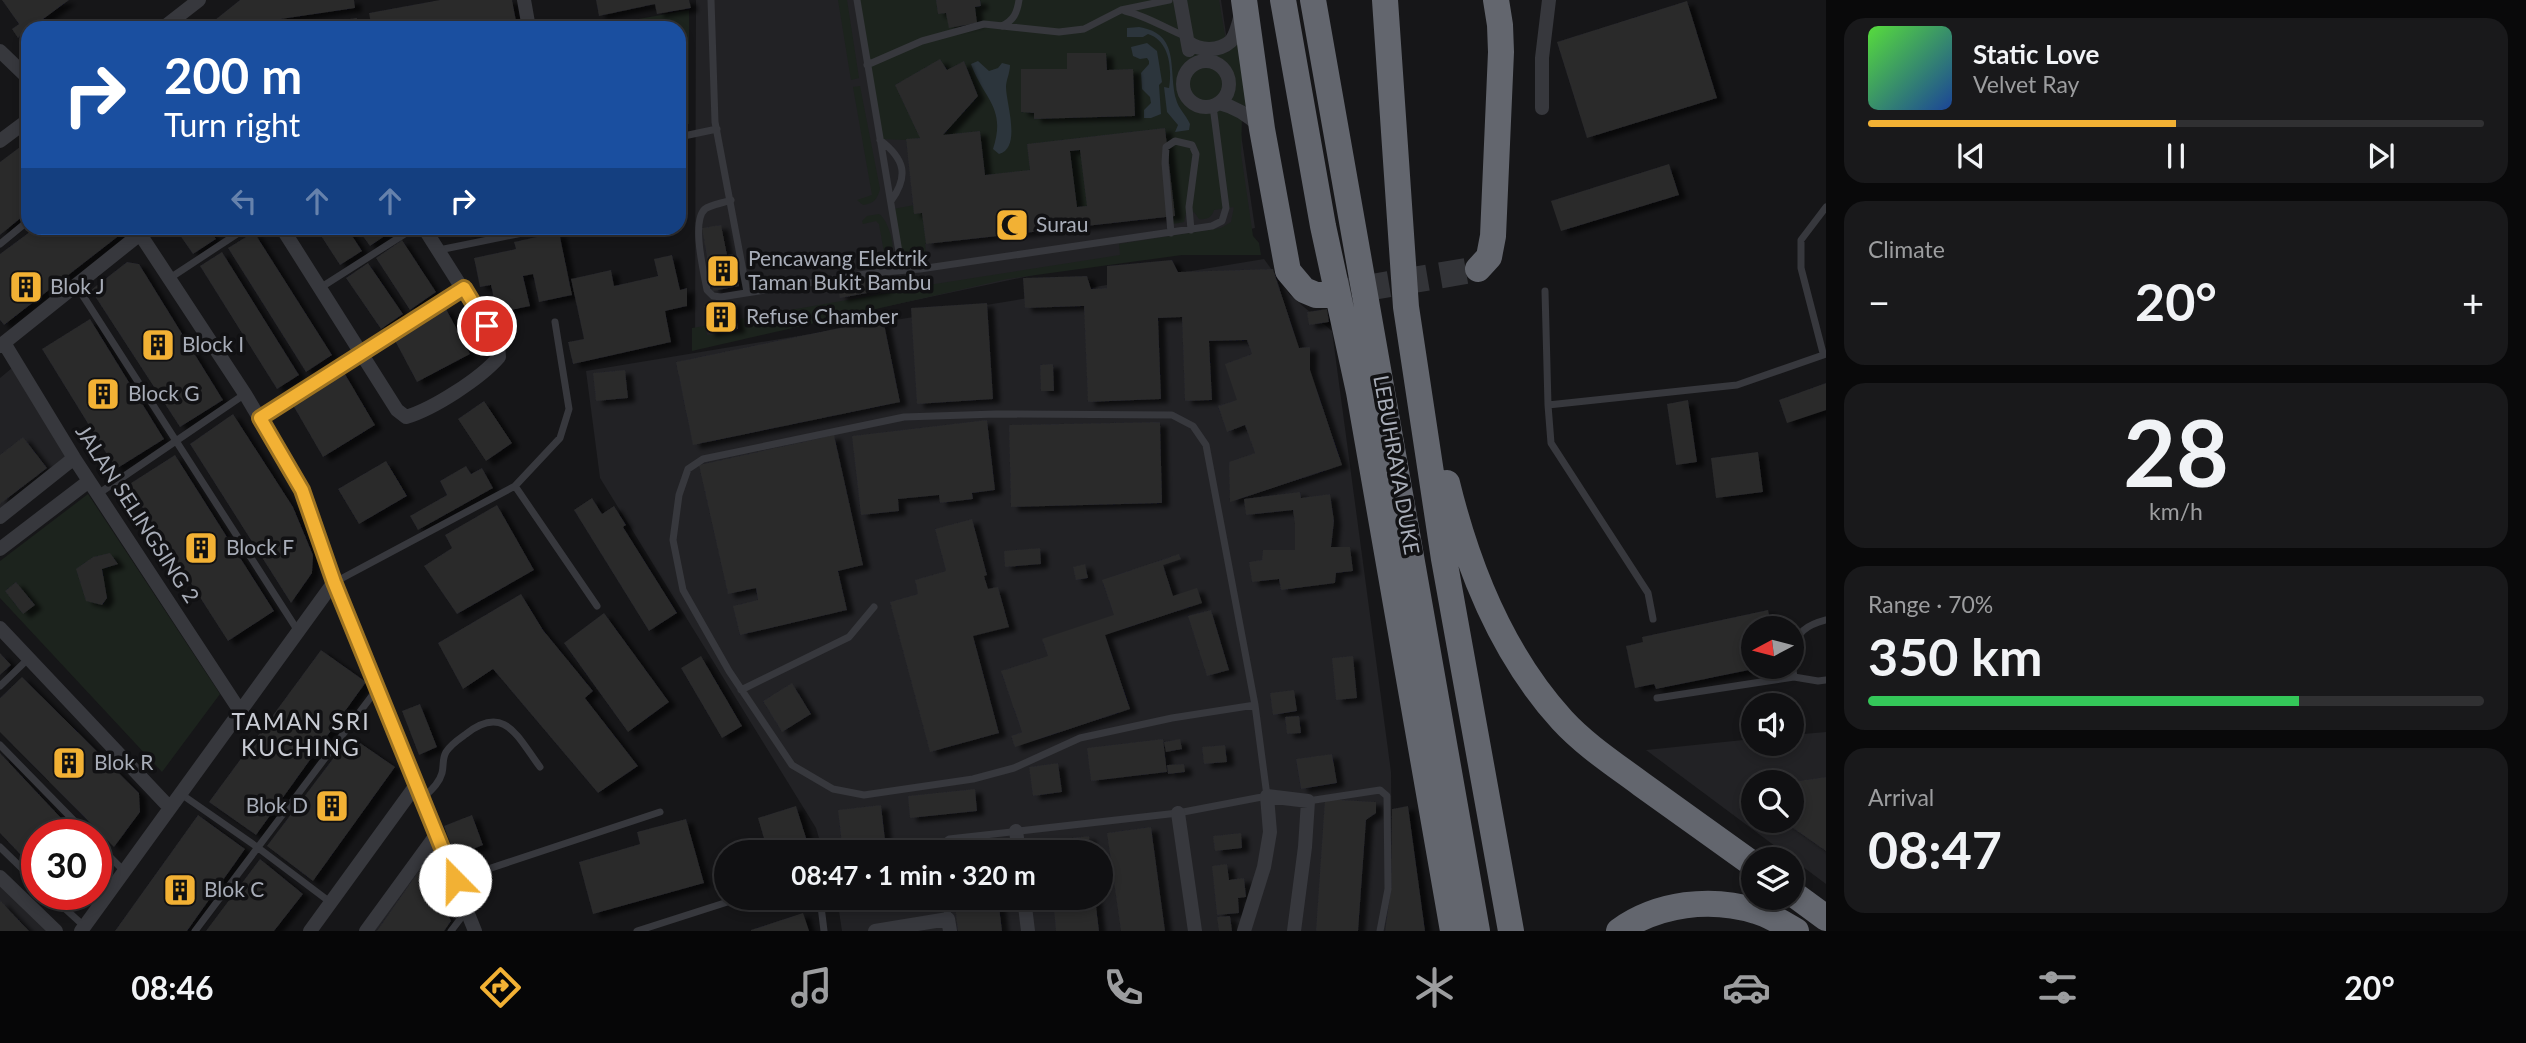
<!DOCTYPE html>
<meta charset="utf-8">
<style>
:root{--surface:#101012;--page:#19191b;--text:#f1f3f6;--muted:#9c9d9f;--line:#303032;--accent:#f2b134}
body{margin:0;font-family:Lato,sans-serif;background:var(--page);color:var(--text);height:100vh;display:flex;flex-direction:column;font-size:26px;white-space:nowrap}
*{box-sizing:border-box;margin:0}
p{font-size:23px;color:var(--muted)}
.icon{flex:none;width:38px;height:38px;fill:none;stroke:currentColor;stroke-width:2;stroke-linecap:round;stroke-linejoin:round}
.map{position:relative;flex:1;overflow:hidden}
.side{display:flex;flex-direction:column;gap:18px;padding:18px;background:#09090a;width:700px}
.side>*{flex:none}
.guide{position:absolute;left:21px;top:21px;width:665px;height:214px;border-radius:21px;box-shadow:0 4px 10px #0003,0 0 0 2px var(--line);background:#1a4fa0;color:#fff;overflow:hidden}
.needle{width:46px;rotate:263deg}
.fabs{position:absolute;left:1741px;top:616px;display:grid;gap:14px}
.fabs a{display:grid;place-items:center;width:63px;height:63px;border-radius:50%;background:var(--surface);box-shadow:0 4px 10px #0003,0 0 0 2px var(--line);font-size:35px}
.speed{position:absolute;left:21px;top:819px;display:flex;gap:14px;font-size:35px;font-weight:700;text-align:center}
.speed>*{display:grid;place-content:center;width:91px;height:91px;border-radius:50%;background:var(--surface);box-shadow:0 4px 10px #0003,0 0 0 2px var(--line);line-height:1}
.speed .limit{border:10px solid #d22;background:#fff;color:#111}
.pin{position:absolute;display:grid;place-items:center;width:60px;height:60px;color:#fff;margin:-30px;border:4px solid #fff;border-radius:50%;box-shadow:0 2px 7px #0007}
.me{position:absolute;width:77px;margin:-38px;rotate:338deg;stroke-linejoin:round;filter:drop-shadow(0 0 5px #0008)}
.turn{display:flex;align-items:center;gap:24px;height:147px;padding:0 28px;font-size:32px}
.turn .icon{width:91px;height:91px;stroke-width:2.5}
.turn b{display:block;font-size:49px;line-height:60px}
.lanes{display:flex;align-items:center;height:66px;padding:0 28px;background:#0003;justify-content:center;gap:35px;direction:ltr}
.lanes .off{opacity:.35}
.big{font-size:52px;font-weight:700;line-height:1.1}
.side .tile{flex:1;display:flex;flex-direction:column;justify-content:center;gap:10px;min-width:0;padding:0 24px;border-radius:21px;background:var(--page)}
.side .dial{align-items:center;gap:0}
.dial b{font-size:91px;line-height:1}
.song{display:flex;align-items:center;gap:21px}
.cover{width:84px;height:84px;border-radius:10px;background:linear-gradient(135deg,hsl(110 70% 55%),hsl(220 70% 35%))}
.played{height:7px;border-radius:4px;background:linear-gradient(90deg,var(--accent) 50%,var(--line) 50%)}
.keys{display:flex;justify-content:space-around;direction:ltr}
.heat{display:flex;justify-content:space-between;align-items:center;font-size:38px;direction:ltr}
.charge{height:10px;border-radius:5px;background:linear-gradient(90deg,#34c759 70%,var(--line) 0)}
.trip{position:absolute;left:714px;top:840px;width:399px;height:70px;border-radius:35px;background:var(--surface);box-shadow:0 4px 10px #0003,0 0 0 2px var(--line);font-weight:700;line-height:70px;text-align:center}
.dock{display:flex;height:112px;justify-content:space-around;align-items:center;background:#060607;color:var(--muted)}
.dock .icon{width:49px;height:49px}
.dock .selected{color:var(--accent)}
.dock b{font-size:32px;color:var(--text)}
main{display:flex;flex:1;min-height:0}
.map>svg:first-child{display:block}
</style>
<main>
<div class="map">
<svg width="1826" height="931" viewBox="0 0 1826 931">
<defs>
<filter id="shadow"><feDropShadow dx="7" dy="4" stdDeviation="2" flood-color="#0009"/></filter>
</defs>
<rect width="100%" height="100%" fill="#161618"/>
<!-- built -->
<path fill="#222225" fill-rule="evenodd" d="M696 0H1221L1255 228 695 347Z
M1264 259 1290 295 1332 331 1391 772 1392 892 1385 931H842L837 898H1101V852H823L816 828 600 478 586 371Z
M12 368 66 456 0 509V378Z
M1826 732V884L1646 750 1753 739 1754 744H1792V735ZM1754 782H1792V821H1754Z
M434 848 461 912 447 931H374Z
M0 884 48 931H0Z"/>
<!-- green -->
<path fill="#1c231d" d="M838 0H847L859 78 851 80Z
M859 0H1219L1228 53 1240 34 1250 108 1235 102 1242 118 1241 154 1253 236 1259 243 1261 255H1182L1007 279 692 351V328L705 326 707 335 740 331V319L887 293 885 278 901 279 903 289 1120 255 1119 244 1221 228 1231 222 1234 207 1214 210C1212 217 1207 220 1199 219L1194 212 1186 213 1184 222 1173 224 1172 215 925 244 927 262 903 266 893 209 915 205 906 140 882 139Z
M689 10V124L679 126V28H588Z
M860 86 880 189C877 200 874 203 863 205L857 200 872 195 853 87Z
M879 214C889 220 900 257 887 265 885 267 880 267 876 268L870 263 885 258 879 224 876 221 863 224 862 221 867 216Z
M88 494 220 694 162 772 0 598V561Z"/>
<!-- water -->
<path fill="#2c353c" d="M1139 27C1181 34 1168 69 1176 99 1178 108 1186 115 1190 124L1189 130 1175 132 1178 125 1167 112 1164 87 1169 88C1172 69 1170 41 1148 34L1143 37H1127V28Z
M1147 43 1157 51 1162 82 1159 85 1161 114 1151 118H1144V110L1151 103 1150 97 1142 89 1141 73 1149 64V61L1147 58 1140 59 1133 56 1131 47Z
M978 61 989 71 998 68 1002 63 1010 65C1010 73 1006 80 1006 87 1006 103 1022 148 999 154L993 149C1006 109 986 101 972 67L971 64Z"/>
<!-- building -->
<path fill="#29292c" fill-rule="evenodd" filter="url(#shadow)" d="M2 0H69L31 28H28L18 38 12 29 19 24Z
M240 0H354L355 8 261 22 252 28H205Z
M440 0H512L516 21 480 28H372L369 13Z
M596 0H689L691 8 657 14 655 4 599 16Z
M936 0H980L981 6 975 7 977 23 949 28 946 13 938 14Z
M1687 1 1717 98 1587 138 1557 42Z
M357 18 358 28H294V26Z
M1067 53H1106L1107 70 1133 69 1135 116 1034 119V113L1021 112V69H1067Z
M940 59 947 70 964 61 978 96 943 135 980 131 985 175 1030 170 1027 144 1165 128 1175 216 926 244 922 213 914 214 906 139 920 138 895 85ZM1080 150 1087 206 1077 207 1070 151Z
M28 141V212L0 235V162Z
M1669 164 1679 195 1561 231 1551 201Z
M721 225 727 255 733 254 739 286 713 291 702 228Z
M35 228H123L125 231 4 325 0 320V254Z
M175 228H208L216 239 193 254Z
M215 228H234L221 236Z
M316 228H347L362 251 340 265Z
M357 228H394L395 229 370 246Z
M466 228H491V229L467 233Z
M254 232 332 355 306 372 228 248Z
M559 232 572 295 539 302 533 274 523 276 530 306 497 313 491 285 480 287 474 258 516 249 514 242Z
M402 240 436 292 410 310 376 258Z
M222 252 299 375 277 389 200 266Z
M672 255 680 290 687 288V306L665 311 671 342 573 364 568 342 584 339 571 279 611 270 614 286 658 276 654 259Z
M1172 260 1178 272 1273 269 1299 348 1310 347V370L1342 465 1230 502 1229 462 1255 453 1245 425 1227 432 1218 406 1237 400 1225 364 1252 354 1247 340 1209 341 1212 400 1185 401 1182 317 1158 318 1161 399 1088 402 1084 306 1025 308 1023 278 1087 276 1091 289 1107 288V266Z
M127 262 139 264 223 400 180 427 91 290Z
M368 263 403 314 381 329 346 278Z
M881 275 884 290 840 298 837 283Z
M734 301 738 329 708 333 704 306Z
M987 303 993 399 917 404 911 308Z
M445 307 470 354 417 382 392 335Z
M1327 309 1329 322 1309 325 1307 312Z
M90 319 164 439 116 469 42 349Z
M883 319 900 402 693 445 676 362Z
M1053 364 1054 391H1041L1040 365Z
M342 369 375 425 323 457 290 400Z
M625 370 628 398 596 401 593 373Z
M1826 383V410L1787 423 1779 400Z
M1688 400 1697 462 1676 465 1667 404Z
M484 401 512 443 486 461 458 419Z
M233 414 293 507 313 555 312 573 291 603 190 444Z
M987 420 995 490 972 493 973 499 940 503 939 495 898 499 899 511 861 515 852 436Z
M1160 422 1162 503 1011 507 1009 425Z
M834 435 863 565 838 571 847 610 740 635 733 606 758 600 756 588 728 594 699 465Z
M23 437 47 468 0 504V455Z
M1758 452 1763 492 1716 498 1711 458Z
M175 455 274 611 228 641 128 485Z
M386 461 407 496 359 524 338 489Z
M466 466 471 474 482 468 493 488 418 530 410 516 447 495 440 481Z
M1300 492 1301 498 1330 494 1334 521 1331 547H1350L1353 571 1336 573 1335 583 1281 590 1279 579 1252 582 1249 562 1262 560 1263 550H1295V524L1293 510 1246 515 1244 499Z
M592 498 602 514 614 506 626 525 623 527 677 613 649 631 574 510Z
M497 505 534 570 457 614 424 566 452 548 445 535Z
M972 519 987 575 984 576 988 589 998 587 1009 627 973 636 999 733 930 752 890 602 918 594 915 580 946 571 935 529Z
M1040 548 1041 564 1005 567 1004 551Z
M110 553 118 564 102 569 107 598 102 605 86 601 76 569 93 557Z
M1179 554 1181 559 1163 565 1173 596 1197 588 1202 603 1105 635 1130 709 1015 747 1011 736 1022 732 1001 671 1048 656 1042 639 1114 615 1102 580Z
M1085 564 1088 578 1076 580 1073 567Z
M16 582 35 605 23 614 5 591Z
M521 594 543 630 593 691 585 698 638 766 598 793 493 669 463 689 438 643Z
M1211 610 1229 670 1207 676 1188 616Z
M1768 610 1772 628H1754V669L1656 689 1654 684 1635 688 1626 646 1643 642 1642 637Z
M604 613 669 702 628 732 564 643Z
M321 650 366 682 256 835 209 802Z
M0 653 11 665 0 675Z
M701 656 742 726 722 738 681 668Z
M1353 656 1357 698 1336 700 1332 658Z
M22 677 139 793 140 812 114 847 0 732V698Z
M792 683 811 714 782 732 763 701Z
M1294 690 1297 711 1273 715 1270 693Z
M420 704 437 747 419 755 402 711Z
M1299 716 1301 733 1287 734 1285 717Z
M350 736 395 767 313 881 267 846Z
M1163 739 1167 772 1091 781 1087 748Z
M1180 739 1182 749 1166 752 1164 742Z
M1225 745 1227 762 1204 764 1202 747Z
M0 753 77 835H37V872L0 833Z
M1332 754 1337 783 1301 789 1296 759Z
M1058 763 1062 792 1033 796 1029 767Z
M1184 764 1185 772 1168 774 1167 765Z
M1826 777V851L1783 821H1792V782Z
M975 789 977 811 910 818 908 796Z
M1325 799 1376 802V813L1366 820 1358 931H1316Z
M881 805 885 840 842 845 838 810Z
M796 806 807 841 768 852 758 818Z
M1408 806 1425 931H1385L1391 888 1392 809Z
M198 815 245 849 187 931H115Z
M472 815 483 845 455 856 444 826Z
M686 819 704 883 593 914 579 862 640 844 637 832Z
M1151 827 1165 931H1121L1107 833Z
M1241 833 1242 848 1215 851 1213 836Z
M1089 836 1090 852H1048L1046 841Z
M992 844 993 852H948V849Z
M891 845 892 852H855V851Z
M260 859 303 894 274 931H206Z
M425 862 451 921 444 931H377Z
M1227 864 1229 880 1244 878 1246 897 1238 898 1239 913 1217 915 1212 866Z
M954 898H998L1002 931H958Z
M1053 898H1095L1099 931H1056Z
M0 900 8 909 29 931H0Z
M803 913 809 931H751V930Z
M1230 916 1232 931H1219L1217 917Z"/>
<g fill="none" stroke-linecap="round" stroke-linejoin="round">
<!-- motorway-tunnel -->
<path stroke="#333438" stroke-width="26" stroke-dasharray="26 13" stroke-linecap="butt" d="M1325 295 1478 269"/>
<!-- service -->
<path stroke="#37383d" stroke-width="7" d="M711 0 715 122 747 292
M857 0 902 270
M1125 11C1147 16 1166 29 1187 37
M1002 26C1014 20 1017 13 1019 0
M867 65 922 41 984 24 1059 32 1084 29 1121 10 1169 0
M679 137 717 129
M880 140C905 159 909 176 891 201
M731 200C723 203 710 205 705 209 691 221 704 273 707 290L713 296 721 297 872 273 920 269 1212 226 1222 221 1226 208 1213 106
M1171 233 1165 163 1166 147 1175 141 1192 145 1196 154 1189 207 1191 230
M0 244 28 221
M439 250 547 228
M170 278 246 228
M76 285 298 631
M320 288 414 228
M1545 291 1548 405 1737 385 1826 354
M1823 353 1801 268V240L1826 207
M1548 405 1551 443 1648 593 1653 619
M260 418 463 289
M515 486 597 606
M98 494 245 394
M335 582 515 486 560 438 569 409 555 322
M1792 652C1796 632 1807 625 1826 620
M1794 677 1818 681 1826 680
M0 686 29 658
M741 690 849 637 874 607
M1657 698 1794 677 1792 664
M0 745 88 835
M181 794 257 847 330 902
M422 799C430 791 439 784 442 773 444 765 442 759 446 752 451 744 459 739 466 734 505 703 518 738 540 767
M1308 801 1380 790 1387 796 1388 889 1380 931
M96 843 124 871
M0 847 37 883
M940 852 942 844 949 839 1178 813 1267 796 1255 705 1206 445 1193 426 1172 415 996 414 904 417 703 459 688 469 679 495 673 540 683 590 729 671 792 765 833 789 864 795 973 779 1014 768 1080 738 1172 718 1255 705
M455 880 660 812
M49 894 84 926
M820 898 824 931
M946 898 948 919
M195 931 377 689
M451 931 467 910
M637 931 740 898"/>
<!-- minor -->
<path stroke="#37383d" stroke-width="14" d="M524 0 529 28
M1180 0 1189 50
M163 28 199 0
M1188 42C1199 51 1219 52 1231 41 1236 35 1239 22 1241 14
M0 51 28 78
M1183 84a23 23 0 1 1 46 0a23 23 0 1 1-46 0Z
M1219 103C1235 107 1247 114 1259 126
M1542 108V58L1549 0
M0 141 28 120
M136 228 245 394 302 490 334 582 475 931
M282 228 397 410 406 417C433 409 480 379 499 357L498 345 424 228
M4 343 74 458 240 711
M0 346 140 234
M0 517 74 458
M0 549 89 481
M0 628 170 808
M1178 813 1195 931
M1016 831 1019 852
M0 877 56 931
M1024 898 1028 931
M81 931 334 582
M310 931 416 785
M366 931 436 835
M875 931 948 919 950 931
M1244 931 1264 867 1270 832 1267 796 1308 801 1305 847 1294 931"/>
<!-- motorway -->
<path stroke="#63666e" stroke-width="26" d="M1244 0 1262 129 1288 271 1304 290 1316 295H1325
M1283 0 1323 226 1359 392 1453 931
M1313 0 1477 931
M1385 0 1406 307 1444 559 1511 931
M1478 269 1489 257 1493 236 1501 52 1500 25 1496 0
M1447 483C1468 569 1502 654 1562 720 1585 745 1614 764 1641 784 1679 811 1716 838 1754 865
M1792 893 1826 918
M1619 931C1658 903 1711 897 1756 911 1770 915 1784 924 1796 931"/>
</g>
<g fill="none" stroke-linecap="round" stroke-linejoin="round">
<defs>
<path id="route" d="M455 880 334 582 302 490 260 418 464 288 487 326"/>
</defs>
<!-- route casing -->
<use href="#route" stroke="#9d7322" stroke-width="18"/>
<!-- route -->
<use href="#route" stroke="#f2b134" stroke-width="12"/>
</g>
<!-- icons -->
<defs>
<symbol id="mosque-square" viewBox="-11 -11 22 22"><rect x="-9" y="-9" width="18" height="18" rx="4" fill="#f2b134" stroke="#111113"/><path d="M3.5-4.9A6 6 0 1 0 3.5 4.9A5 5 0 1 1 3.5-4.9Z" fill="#111"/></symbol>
<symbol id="building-square" viewBox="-11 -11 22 22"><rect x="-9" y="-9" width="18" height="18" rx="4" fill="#f2b134" stroke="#111113"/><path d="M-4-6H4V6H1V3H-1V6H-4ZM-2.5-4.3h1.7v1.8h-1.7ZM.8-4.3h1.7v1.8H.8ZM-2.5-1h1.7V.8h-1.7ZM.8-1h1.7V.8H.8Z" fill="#111"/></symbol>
</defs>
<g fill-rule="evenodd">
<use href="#mosque-square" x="993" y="206" width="38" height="38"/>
<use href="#building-square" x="704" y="252" width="38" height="38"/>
<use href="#building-square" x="7" y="268" width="38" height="38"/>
<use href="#building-square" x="702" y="298" width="38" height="38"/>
<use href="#building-square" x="139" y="326" width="38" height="38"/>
<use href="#building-square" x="84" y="375" width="38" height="38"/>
<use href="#building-square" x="182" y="529" width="38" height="38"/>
<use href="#building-square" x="50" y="744" width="38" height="38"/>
<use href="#building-square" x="313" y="787" width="38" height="38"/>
<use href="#building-square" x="161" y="871" width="38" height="38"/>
</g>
<g text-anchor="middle" stroke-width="7" stroke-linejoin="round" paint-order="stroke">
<!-- poi labels -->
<g font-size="21" fill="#a8adb8" stroke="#111113" text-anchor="start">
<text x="1036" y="232">Surau</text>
<text x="748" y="266">Pencawang Elektrik<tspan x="748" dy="24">Taman Bukit Bambu</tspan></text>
<text x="50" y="294">Blok J</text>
<text x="746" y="324">Refuse Chamber</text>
<text x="182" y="352">Block I</text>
<text x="128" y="401">Block G</text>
<text x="226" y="555">Block F</text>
<text x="94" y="770">Blok R</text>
<text x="308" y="813" text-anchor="end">Blok D</text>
<text x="204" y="897">Blok C</text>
</g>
<!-- street labels -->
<g font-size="21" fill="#a8adb8" stroke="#111113">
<text transform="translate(1396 465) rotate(80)" y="7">LEBUHRAYA DUKE</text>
<text transform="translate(137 514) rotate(57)" y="7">JALAN SELINGSING 2</text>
</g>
<!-- neighbourhood labels -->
<g font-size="23" letter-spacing="2" fill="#c9ccd4" stroke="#111113">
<text x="301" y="730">TAMAN SRI<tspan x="301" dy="26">KUCHING</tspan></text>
</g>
</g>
</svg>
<div class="fabs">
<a><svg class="needle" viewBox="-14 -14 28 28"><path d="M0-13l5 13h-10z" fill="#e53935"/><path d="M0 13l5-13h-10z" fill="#9c9d9f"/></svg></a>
<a><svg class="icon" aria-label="sound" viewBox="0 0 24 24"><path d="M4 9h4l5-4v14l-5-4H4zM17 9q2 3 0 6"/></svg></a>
<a><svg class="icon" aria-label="search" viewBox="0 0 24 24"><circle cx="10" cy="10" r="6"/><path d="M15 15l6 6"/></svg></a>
<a><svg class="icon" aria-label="layers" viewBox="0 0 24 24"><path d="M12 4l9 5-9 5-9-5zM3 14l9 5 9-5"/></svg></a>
</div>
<div class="speed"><div class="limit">30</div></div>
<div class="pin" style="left:487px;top:326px;background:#d93025"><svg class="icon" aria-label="arrive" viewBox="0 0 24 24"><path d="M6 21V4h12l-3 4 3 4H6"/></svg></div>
<svg class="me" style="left:455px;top:880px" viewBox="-20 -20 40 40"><circle r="19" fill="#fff"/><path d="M0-13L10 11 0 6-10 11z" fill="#f2b134"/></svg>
<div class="trip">08:47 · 1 min · 320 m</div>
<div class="guide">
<div class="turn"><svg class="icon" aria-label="right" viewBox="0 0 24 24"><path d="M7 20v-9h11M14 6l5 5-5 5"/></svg><div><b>200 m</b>Turn right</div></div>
<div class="lanes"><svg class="icon off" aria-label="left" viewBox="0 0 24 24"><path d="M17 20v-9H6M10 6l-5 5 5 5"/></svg><svg class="icon off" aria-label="ahead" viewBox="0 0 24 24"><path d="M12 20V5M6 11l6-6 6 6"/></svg><svg class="icon off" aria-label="ahead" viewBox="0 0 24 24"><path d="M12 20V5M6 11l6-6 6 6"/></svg><svg class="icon" aria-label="right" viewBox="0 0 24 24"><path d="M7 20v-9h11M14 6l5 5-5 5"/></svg></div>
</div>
</div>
<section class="side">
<div class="tile">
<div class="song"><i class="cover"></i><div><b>Static Love</b><p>Velvet Ray</p></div></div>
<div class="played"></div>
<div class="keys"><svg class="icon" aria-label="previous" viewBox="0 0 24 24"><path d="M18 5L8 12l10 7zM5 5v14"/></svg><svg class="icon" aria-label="pause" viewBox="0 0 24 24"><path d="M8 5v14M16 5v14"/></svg><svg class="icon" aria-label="next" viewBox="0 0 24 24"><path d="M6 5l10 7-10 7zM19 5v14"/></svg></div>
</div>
<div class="tile"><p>Climate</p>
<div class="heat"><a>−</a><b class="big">20°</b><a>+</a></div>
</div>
<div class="tile dial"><b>28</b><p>km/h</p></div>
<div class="tile"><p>Range · 70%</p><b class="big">350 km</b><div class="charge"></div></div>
<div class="tile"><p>Arrival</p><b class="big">08:47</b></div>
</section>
</main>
<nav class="dock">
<b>08:46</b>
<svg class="icon selected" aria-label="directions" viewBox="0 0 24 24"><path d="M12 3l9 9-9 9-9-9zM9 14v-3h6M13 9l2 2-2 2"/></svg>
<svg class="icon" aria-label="music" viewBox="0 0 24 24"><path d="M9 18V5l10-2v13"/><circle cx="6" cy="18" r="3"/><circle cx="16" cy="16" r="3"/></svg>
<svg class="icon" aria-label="phone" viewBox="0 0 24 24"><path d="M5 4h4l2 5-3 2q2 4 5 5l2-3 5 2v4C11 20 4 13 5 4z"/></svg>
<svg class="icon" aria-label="climate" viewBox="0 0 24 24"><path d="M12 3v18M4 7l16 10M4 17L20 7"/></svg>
<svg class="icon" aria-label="car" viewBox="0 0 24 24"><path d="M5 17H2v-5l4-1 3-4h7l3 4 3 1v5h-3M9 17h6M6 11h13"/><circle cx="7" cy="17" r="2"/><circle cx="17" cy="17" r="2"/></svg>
<svg class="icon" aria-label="filters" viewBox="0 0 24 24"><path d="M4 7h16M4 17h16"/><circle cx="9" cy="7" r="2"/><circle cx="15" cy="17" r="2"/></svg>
<b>20°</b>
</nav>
